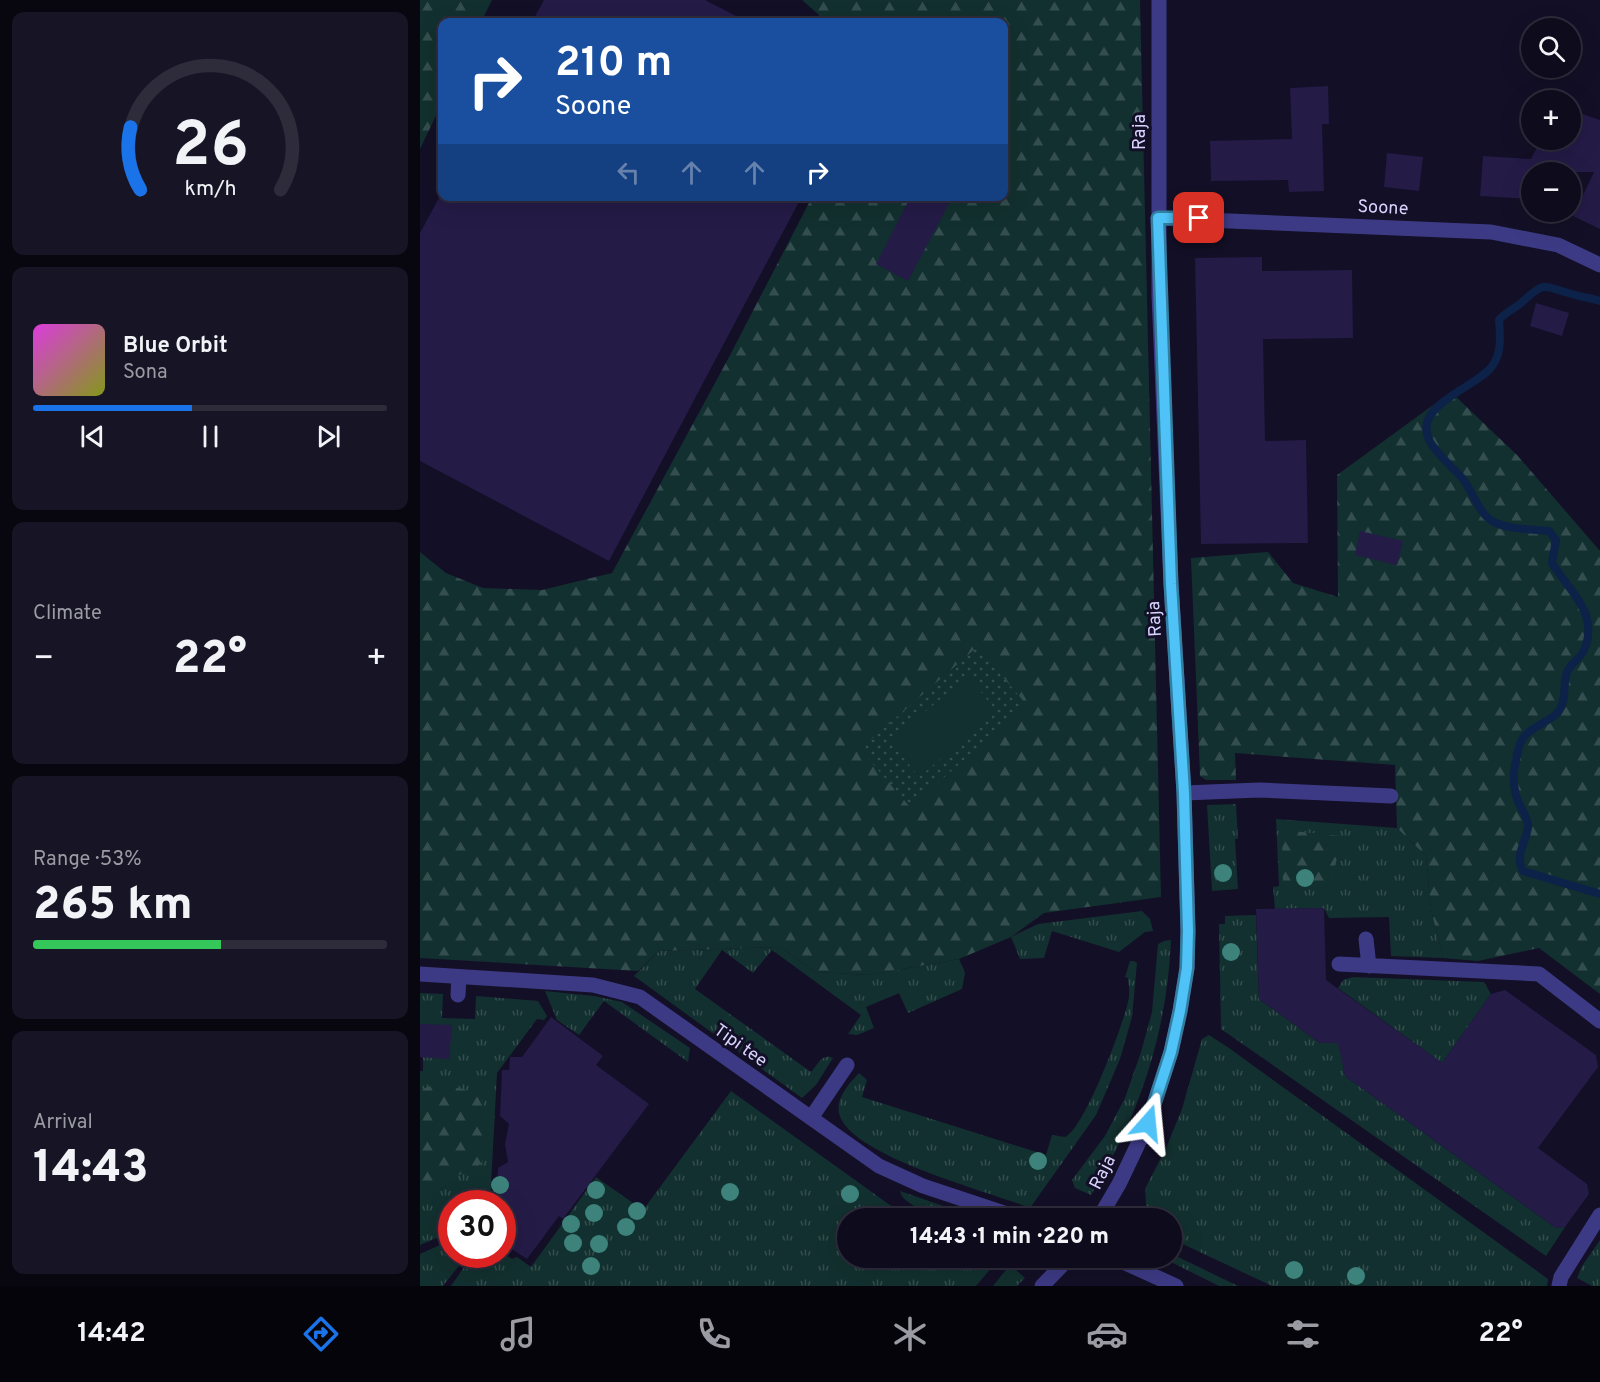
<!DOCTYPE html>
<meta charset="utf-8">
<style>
:root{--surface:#0e0b1c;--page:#171425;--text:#f1f3f6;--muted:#9b9ba3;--line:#2e2b3b;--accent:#1a73e8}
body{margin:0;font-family:Overpass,sans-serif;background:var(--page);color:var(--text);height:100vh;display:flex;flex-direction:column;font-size:22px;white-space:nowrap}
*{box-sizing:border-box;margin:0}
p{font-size:20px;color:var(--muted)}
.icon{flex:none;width:33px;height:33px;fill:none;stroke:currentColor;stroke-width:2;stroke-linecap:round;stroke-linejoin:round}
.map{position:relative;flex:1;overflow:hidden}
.drawer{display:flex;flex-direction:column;gap:12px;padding:12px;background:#08060f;width:420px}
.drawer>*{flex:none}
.top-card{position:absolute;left:18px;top:18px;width:570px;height:183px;border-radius:12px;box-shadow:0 6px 24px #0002,0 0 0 2px var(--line);background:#1a4fa0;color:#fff;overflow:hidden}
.controls{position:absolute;left:1101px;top:18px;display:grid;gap:12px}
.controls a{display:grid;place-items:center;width:60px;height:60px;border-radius:50%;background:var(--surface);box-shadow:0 6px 24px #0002,0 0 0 2px var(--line);font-size:30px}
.speed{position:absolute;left:18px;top:1190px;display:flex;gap:12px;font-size:30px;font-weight:700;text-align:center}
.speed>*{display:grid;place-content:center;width:78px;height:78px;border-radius:50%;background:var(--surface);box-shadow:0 6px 24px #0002,0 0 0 2px var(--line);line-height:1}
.speed .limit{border:9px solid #d22;background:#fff;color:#111}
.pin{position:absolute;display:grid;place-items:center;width:51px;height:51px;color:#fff;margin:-26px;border-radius:12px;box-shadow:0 3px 9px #0006}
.me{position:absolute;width:66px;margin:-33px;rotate:18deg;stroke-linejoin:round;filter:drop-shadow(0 0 4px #0008)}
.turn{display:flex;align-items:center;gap:21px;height:126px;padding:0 18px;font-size:27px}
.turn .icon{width:78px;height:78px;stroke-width:2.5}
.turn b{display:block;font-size:42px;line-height:51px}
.lanes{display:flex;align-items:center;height:57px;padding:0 18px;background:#0003;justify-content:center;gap:30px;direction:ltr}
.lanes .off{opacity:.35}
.big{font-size:45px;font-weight:800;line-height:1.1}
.drawer .widget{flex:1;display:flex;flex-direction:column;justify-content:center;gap:9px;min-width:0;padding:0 21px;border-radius:12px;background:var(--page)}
.drawer .dial{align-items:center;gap:0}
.dial svg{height:156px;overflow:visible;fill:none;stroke:var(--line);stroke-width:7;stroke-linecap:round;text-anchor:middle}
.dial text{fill:var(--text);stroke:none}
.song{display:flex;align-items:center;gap:18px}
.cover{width:72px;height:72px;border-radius:9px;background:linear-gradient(135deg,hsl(300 70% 55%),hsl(70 70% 35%))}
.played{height:6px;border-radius:3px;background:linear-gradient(90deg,var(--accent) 45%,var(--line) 45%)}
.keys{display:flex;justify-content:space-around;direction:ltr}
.heat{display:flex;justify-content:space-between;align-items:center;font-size:33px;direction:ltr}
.charge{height:9px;border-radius:4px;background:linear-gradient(90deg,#34c759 53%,var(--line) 0)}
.trip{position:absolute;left:417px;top:1208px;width:345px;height:60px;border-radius:30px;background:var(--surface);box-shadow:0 6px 24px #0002,0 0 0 2px var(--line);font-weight:800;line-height:60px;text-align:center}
.dock{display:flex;height:96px;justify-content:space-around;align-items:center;background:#06040b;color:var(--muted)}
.dock .icon{width:42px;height:42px}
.dock .current{color:var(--accent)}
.dock b{font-size:27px;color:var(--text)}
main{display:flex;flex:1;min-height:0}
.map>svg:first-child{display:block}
</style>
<main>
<section class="drawer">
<div class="widget dial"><svg viewBox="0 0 100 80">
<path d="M14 69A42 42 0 1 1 86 69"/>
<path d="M14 69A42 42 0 0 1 9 37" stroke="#1a73e8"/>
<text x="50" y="56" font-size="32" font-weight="700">26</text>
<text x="50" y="72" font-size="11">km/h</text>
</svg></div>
<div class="widget">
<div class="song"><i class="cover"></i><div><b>Blue Orbit</b><p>Sona</p></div></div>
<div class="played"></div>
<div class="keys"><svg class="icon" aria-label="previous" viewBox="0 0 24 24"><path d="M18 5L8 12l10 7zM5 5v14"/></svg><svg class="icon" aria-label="pause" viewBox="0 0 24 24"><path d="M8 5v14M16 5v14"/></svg><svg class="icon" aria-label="next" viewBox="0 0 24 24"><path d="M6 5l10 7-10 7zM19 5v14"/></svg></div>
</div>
<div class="widget"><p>Climate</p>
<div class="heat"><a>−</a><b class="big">22°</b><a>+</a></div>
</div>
<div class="widget"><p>Range · 53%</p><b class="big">265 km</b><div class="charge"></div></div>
<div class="widget"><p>Arrival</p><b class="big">14:43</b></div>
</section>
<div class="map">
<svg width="1180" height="1286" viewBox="0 0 1180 1286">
<defs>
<pattern id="grass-tufts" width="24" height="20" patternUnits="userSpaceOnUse" patternTransform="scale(1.5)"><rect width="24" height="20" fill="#12302f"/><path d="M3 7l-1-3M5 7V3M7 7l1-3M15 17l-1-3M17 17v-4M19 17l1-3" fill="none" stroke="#344d4e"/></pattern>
<pattern id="forest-firs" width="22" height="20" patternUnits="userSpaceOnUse" patternTransform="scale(1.5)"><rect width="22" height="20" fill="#12302f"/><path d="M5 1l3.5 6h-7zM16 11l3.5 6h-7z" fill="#344d4e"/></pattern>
<pattern id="park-dots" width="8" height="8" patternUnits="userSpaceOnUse" patternTransform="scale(1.5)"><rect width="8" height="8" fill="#12302f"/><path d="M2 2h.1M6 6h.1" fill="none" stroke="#344d4e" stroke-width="1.8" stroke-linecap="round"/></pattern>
</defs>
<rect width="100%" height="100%" fill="#130f26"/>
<!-- grass -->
<path fill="url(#grass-tufts)" d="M816 804 818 839H815L818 889 792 891 787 805Z
M856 819 977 828 1006 856 1011 910 1023 958 971 956 969 917 909 918 904 908 855 909 853 887 859 886Z
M722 911 730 919 733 931 725 932 699 952 632 931 624 958 600 959 591 937 618 924Z
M836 915 839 999 900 1043H907L912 1035 934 1049 923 1066 925 1076 1136 1228 1145 1227 1126 1256 801 1029 799 924H805V916Z
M751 940C747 1034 719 1116 671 1195L655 1188 652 1180 685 1136 705 1098 721 1052 732 1012 738 944 744 941Z
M360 947 396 972 448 975 539 959 545 973 542 989 488 1013 479 993 446 1007 454 1028 437 1035 428 1034 441 1015 352 950 333 973 302 950 275 989 391 1072C398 1065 401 1053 413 1058L396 1085 382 1098 214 976 239 951Z
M710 961H714L717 963 712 1017 700 1059 676 1115 610 1208C571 1192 428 1156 419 1113 416 1097 429 1084 439 1073L447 1080 442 1097 626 1155 632 1135 645 1137C664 1130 703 1025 708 1002 710 995 709 986 708 978L705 977Z
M933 977 1064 982 1071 994 1022 1063 918 988 923 980Z
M125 991 174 996 202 1002 270 1048 268 1062 184 1001 159 1035 137 1020Z
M0 993 23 994 22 1018 55 1019 56 996 118 1001 127 1016 124 1020 117 1019 77 1073 70 1203H32L31 1232 0 1245V1071H3V1057L0 1055Z
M789 1035 809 1048 1128 1279 1127 1286H852L752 1239V1218H730L726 1205 725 1189 746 1148 762 1109 782 1039Z
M311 1091 488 1218H428V1257H578L579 1259 556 1286H31L53 1254 83 1253 92 1259 97 1257 111 1267 176 1177 223 1210Z
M480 1191 555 1217 558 1218C548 1218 537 1219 528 1218 515 1216 481 1204 480 1191Z
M31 1240 32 1254H48L23 1286H0V1254Z
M1180 1240V1286H1172L1157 1278 1162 1266Z
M752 1254 818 1286H799L741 1257H752Z
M590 1269H595L605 1278 597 1286H573L585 1271Z"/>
<!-- forest -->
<path fill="url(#forest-firs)" d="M0 0H72L61 22H22V103L0 149Z
M382 0H720L741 897 624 913 591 937 539 959 448 975 396 972 360 947 239 951 218 971 0 958V552L26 573 63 588 122 590 192 573 308 359 392 197 584 196V22H402L398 14Z
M1031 392 1097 455 1180 551V994L1119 948 1058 961 1023 958 1011 910 1006 856 977 828 975 765 815 753 816 780H786L780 776 771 558 848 552 873 583 918 597 917 475Z
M862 830 922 836 911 884 863 887Z
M16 1084 43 1089 60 1095C70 1121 70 1137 61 1164L17 1186 0 1187V1090Z"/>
<!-- park -->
<path fill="url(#park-dots)" d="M557 647 607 705 490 807 440 749Z"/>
<!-- pitch -->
<path fill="#12302f" d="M548 676 577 712 499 777 470 741Z"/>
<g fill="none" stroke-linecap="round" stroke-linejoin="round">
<!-- stream -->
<path stroke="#0c2248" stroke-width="8" d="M1180 301C1171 298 1161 297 1152 294 1121 286 1127 280 1101 303 1093 310 1085 312 1079 320 1080 336 1082 351 1073 365 1059 387 992 404 1009 440 1015 452 1033 468 1042 478 1052 490 1057 508 1067 517 1079 530 1112 529 1129 531L1136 540 1132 563C1149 591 1180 613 1164 650 1160 659 1151 663 1147 672 1142 686 1148 703 1136 714 1127 723 1109 728 1103 738 1099 744 1097 754 1096 760 1093 772 1093 790 1098 801 1101 809 1108 817 1108 826 1107 842 1094 854 1103 871L1180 894"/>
</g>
<!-- building -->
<path fill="#241b47" d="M124 0H285L328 22H112Z
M908 86 909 124H902L904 191 869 192 868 180 791 181 790 141 872 139 870 88Z
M1150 110 1180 120V229L1153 216 1174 172H1112L1111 199 1060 196 1063 156 1111 159 1121 140H1150Z
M967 153 1003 157 999 191 964 187Z
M20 196H382L189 561 0 461V233Z
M491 196H533L488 281 456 264Z
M842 257V271L932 270 933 338 843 339 845 441 886 440 888 543 781 544 775 258Z
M1116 303 1149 313 1142 336 1110 326Z
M940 531 983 541 977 565 935 555Z
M904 908 906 980 1022 1063 1071 994 1085 990 1176 1055 1178 1067 1118 1148 1167 1184 1169 1194 1145 1227 1136 1228 925 1076 918 1043H900L839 999 836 909Z
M131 1017 183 1056 176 1065 229 1104 143 1219 139 1216 107 1259 82 1243V1203H76L78 1168 88 1162 85 1144 89 1124 80 1116 82 1070H89L90 1057H102Z
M0 1024 32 1025 29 1059 0 1057Z"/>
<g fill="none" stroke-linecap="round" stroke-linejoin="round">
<!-- minor -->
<path stroke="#3d3a85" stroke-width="15" d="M738 218 1071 232 1138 245 1180 265
M764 793 839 790 971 796
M946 939 949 966
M919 964 1119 974 1180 1021
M0 974 173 985 220 997 459 1166 503 1186 599 1218
M38 995 39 977
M391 1118 427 1065
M679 1218 699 1184 728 1123 751 1052 760 1011 767 968 768 931 764 793 751 584 739 295V0
M692 1257 756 1286
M622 1286 650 1257
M1139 1286 1141 1277 1180 1215"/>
</g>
<!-- trees -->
<g fill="#3d827b">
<circle cx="803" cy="873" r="9"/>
<circle cx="885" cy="878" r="9"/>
<circle cx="811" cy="952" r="9"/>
<circle cx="618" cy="1161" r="9"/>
<circle cx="80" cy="1185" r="9"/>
<circle cx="176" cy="1190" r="9"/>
<circle cx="310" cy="1192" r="9"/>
<circle cx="430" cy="1194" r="9"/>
<circle cx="217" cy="1211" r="9"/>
<circle cx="174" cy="1213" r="9"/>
<circle cx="151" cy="1224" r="9"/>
<circle cx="206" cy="1227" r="9"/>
<circle cx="153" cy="1243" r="9"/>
<circle cx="179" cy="1244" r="9"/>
<circle cx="171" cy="1266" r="9"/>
<circle cx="874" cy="1270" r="9"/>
<circle cx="936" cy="1276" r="9"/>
</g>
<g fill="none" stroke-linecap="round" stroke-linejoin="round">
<defs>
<path id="route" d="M728 1123 751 1052 760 1011 767 968 768 931 764 793 751 584 738 218H779"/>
</defs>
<!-- route casing -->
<use href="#route" stroke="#337fa1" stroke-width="15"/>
<!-- route -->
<use href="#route" stroke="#4fc3f7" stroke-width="10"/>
</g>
<g text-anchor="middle" stroke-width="6" stroke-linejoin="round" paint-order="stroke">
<!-- street labels -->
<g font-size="18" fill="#d9d4ff" stroke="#130f26">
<text transform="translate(719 132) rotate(-90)" y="6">Raja</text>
<text transform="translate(963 207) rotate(3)" y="6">Soone</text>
<text transform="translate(734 619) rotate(-93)" y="6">Raja</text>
<text transform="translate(321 1045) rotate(35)" y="6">Tipi tee</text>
<text transform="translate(682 1172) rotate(-63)" y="6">Raja</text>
</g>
</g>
</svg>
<div class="controls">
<a><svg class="icon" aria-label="search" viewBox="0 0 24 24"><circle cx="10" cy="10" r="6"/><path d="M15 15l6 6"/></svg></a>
<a>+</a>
<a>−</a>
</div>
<div class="speed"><div class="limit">30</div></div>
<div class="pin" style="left:779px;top:218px;background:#d93025"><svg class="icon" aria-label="arrive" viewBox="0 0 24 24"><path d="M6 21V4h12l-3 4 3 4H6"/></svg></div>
<svg class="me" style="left:728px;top:1123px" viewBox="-20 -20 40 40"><path d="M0-17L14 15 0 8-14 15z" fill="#4fc3f7" stroke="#fff" stroke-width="4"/></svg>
<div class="trip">14:43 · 1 min · 220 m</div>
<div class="top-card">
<div class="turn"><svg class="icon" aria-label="right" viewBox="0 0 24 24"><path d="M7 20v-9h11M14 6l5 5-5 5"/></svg><div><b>210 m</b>Soone</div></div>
<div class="lanes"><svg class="icon off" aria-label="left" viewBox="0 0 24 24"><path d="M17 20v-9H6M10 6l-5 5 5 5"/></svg><svg class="icon off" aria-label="ahead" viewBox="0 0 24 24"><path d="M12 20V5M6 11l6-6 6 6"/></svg><svg class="icon off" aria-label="ahead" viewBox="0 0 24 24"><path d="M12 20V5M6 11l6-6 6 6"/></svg><svg class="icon" aria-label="right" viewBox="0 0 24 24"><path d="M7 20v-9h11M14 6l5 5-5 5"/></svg></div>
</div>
</div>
</main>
<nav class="dock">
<b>14:42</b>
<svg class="icon current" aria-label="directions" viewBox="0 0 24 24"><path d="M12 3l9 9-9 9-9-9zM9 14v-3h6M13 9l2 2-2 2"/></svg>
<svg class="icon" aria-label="music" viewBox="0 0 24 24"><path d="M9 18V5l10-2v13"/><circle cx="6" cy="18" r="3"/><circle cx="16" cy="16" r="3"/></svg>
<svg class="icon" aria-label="phone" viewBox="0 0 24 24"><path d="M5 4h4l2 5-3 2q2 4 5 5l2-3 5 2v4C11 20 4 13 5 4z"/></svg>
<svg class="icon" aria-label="climate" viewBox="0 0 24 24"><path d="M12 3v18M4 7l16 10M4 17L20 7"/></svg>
<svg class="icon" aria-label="car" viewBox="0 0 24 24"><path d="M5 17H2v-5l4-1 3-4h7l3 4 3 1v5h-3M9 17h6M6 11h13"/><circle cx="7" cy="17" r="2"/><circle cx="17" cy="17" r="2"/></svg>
<svg class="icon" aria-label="filters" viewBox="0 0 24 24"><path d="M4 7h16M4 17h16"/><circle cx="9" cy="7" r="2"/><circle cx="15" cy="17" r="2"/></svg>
<b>22°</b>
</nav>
